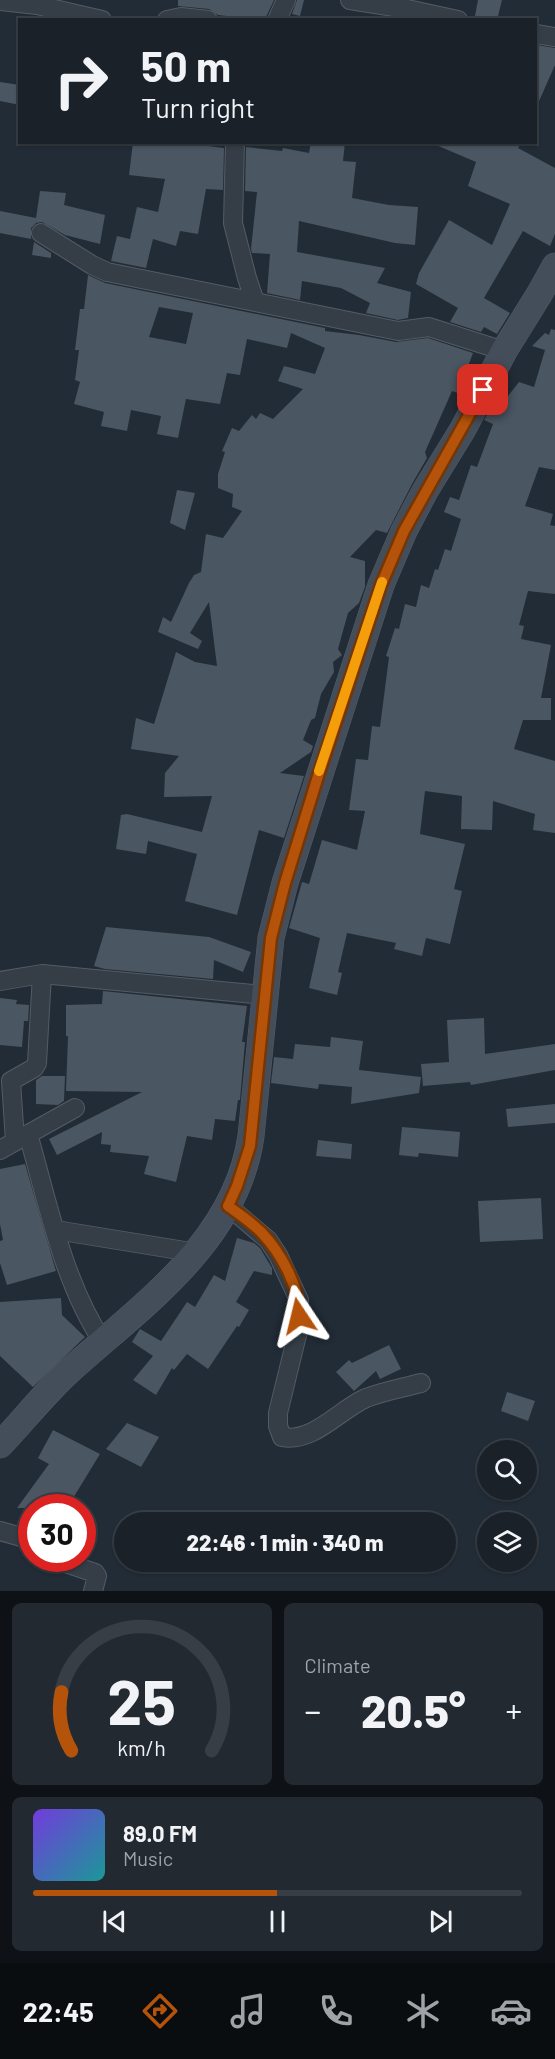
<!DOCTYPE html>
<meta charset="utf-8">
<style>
:root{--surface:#1a2128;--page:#232930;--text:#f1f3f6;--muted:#9fa3a8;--line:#383e45;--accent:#b45309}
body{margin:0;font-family:Barlow,sans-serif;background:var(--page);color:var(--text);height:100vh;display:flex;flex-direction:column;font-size:22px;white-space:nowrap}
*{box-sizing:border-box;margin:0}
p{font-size:20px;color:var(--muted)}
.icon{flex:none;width:33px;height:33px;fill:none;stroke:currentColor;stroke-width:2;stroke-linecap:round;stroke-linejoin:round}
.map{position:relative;height:1591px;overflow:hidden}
.panel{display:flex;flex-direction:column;gap:12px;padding:12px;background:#0e1216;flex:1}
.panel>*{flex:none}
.hud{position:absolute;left:18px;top:18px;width:519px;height:126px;border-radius:0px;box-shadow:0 2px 4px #0004,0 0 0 2px var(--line);background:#1a2128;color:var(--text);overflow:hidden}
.buttons{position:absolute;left:477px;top:1440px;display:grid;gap:12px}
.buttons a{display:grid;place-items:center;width:60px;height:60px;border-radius:50%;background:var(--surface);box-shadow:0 2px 4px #0004,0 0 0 2px var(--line);font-size:30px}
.speed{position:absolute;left:18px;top:1494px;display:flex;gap:12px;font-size:30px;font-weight:700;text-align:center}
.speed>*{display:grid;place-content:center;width:78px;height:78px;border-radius:50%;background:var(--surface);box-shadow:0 2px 4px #0004,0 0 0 2px var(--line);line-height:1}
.speed .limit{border:9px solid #d22;background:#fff;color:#111}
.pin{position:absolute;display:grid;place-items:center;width:51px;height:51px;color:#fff;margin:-26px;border-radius:12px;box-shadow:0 3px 9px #0006}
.me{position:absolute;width:66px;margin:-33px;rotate:350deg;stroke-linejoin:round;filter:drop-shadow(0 0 4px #0008)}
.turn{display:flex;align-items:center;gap:21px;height:126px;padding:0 24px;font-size:27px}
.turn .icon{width:78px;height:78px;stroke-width:2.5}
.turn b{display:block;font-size:42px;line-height:51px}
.big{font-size:45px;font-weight:800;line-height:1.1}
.panel .card{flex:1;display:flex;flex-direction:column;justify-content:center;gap:9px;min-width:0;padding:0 21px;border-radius:9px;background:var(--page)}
.panel .dial{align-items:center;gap:0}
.dial svg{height:156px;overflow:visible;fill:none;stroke:var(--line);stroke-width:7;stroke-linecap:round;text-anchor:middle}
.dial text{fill:var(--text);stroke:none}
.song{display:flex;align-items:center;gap:18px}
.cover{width:72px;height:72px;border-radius:9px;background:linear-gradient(135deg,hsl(260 70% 55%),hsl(180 70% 35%))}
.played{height:6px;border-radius:3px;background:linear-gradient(90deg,var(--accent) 50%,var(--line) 50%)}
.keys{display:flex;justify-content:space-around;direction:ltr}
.heat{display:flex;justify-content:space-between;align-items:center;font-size:33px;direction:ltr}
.panel .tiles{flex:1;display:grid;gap:12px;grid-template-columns:1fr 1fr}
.card:last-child{grid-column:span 2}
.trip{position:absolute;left:114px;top:1512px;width:342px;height:60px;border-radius:30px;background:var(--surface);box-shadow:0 2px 4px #0004,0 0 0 2px var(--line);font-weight:800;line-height:60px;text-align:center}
.tabs{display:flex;height:96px;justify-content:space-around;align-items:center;background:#0a0d10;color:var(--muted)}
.tabs .icon{width:42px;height:42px}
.tabs .current{color:var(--accent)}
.tabs b{font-size:27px;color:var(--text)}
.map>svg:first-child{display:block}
</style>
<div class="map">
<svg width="555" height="1591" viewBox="0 0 555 1591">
<rect width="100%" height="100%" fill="#222c36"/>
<!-- building -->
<path fill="#4a5662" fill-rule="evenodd" d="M178 0H274L266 17 243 16V18L218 15 209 9 178 6Z
M297 0H304L300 16 292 14Z
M478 0H502L497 20 475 16Z
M536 45 555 48V65L536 108Z
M0 82 20 85V105L0 101Z
M133 142H192V144L224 148 223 190 206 189 198 234 180 231 176 246 153 239 146 268 111 261 117 236 130 239 137 207 158 212 165 179 129 175Z
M311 142H345L343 161 356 162 352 198 389 205 418 207 415 245 395 243 299 221 297 252 385 268 377 283 411 292 408 318 398 320 366 313 370 303 341 288 302 281 300 300 267 293 270 254 252 253 251 249 257 192 245 191 246 147 282 151 283 148 309 153Z
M429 142H522L518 148 555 168V234L550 246 523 231 484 298 510 313 497 334 484 327 481 332 450 322 458 308 416 284 419 273 449 220 492 245 510 204 468 186 476 162Z
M40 191 66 193 64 205 105 215 100 244 65 235 42 222 36 223 31 228V239L0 233V211L36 218Z
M34 242 51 253V258L32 255Z
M88 275 105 283 325 328V331L359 335 396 342 428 338 473 353 458 393 452 391 425 452 427 458 412 484 387 533 376 530 350 557 365 561V587L359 603 348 613 338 649 342 655 333 662 334 672 321 694 315 718 311 720 303 740 313 746 311 752 280 773 304 776 284 838 259 830 237 915 185 901 197 854 148 841 146 854 116 849 121 815 127 814 202 832 212 796 164 797 165 773 179 756 131 749 136 718 154 724 176 652 195 662 217 666 209 602 190 633 202 641 198 649 158 632 163 617 171 622 189 583 194 575 201 572 206 534 223 538 242 511 232 507 233 494 218 488V474L225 452 222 451 232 428 239 431 252 415 256 419 260 413 273 419 303 389 278 381 284 366 315 374 325 348 291 333 287 348 247 339 240 375 227 373 220 404 186 399 178 438 157 434 161 416 131 410 127 431 101 426 104 412 74 404 80 382 75 380 79 350H75L80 309H84ZM159 307 193 313 186 344 149 337Z
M551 329 555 330V470L539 467 525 506 553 514 550 525 555 526V594L528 591 519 625 524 626 521 639 551 645 541 698H551V720H523L514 749 555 761V833L533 830 535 814 493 801 492 830 461 829 462 796 425 791 420 834 465 844 454 889 462 891 450 944 426 938 422 956 394 949 396 943 347 933 338 972 342 973 337 995 309 988 320 938 289 928 302 882 309 884 322 840 357 850 365 811 349 810 356 759 368 760 372 726 380 727 389 657 386 656 395 628 399 629 405 604 416 607 421 585 429 588 435 569 438 570 445 549 451 551 461 519 444 512 450 497 459 500 471 465 477 467 493 424 484 420 492 406 497 404 501 405 519 382 534 387 545 350 532 346 545 333 549 335Z
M177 490 195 493 185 530 170 523Z
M106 927 209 937 251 952 243 972 214 960 213 979 105 969 94 966Z
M103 991 247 1006 242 1042H245L240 1100H238L235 1121 215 1119 212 1140 187 1136 176 1182 144 1174 149 1156 110 1152 111 1145 101 1144 102 1132 57 1155 49 1139 142 1092 66 1091 68 1036H66V1005L102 1004Z
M0 998 17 1000 16 1004 29 1005 28 1021H24L22 1047 0 1045Z
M484 1018 485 1054 555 1044V1070L471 1085 470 1082 423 1086 421 1064 449 1062 447 1020Z
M331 1037 363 1041 359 1070 421 1077 419 1093 351 1104 352 1087 319 1084 318 1089 271 1083 274 1057 293 1059 295 1044 330 1047Z
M42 1076H65L64 1101 58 1105 36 1104V1080Z
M555 1104V1123L508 1127 506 1109Z
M402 1127 460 1132 458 1157 419 1153 418 1157 399 1155Z
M318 1140 352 1144 351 1159 316 1156Z
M25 1164 56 1271 7 1285 0 1263V1241L3 1240 0 1224V1169Z
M541 1198 543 1239 480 1242 478 1201Z
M237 1238 254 1243 260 1248 272 1268V1275L254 1271 236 1302 249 1310 239 1327 237 1326 208 1369 187 1354 174 1370 172 1368 156 1395 133 1380 153 1356 132 1342 140 1329 161 1341 187 1302 195 1307 214 1275 225 1281Z
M61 1298 62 1315 85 1337 33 1387 0 1356V1302Z
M389 1345 401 1369 380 1379 376 1371 354 1391 336 1372 349 1360 352 1363Z
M507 1392 535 1401 528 1421 501 1411Z
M127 1423 159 1437 141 1467 106 1449Z
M53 1430 100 1454 67 1508H17L49 1464 38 1458Z"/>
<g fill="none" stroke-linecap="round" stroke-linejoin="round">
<defs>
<path id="street" d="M350 0 407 9 458 20
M0 1 37 5 102 20
M167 20 181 17 208 20
M277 20 286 0
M536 34 555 37
M235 142 233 223 247 278 255 302 398 331 429 327 504 351
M41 233 92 265 107 272 255 302
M0 981 42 974 264 995
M28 1134C48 1203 63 1282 103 1342
M15 1141 11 1081 34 1068 37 1063 42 974
M0 1150 75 1108
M228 1206 268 1240 278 1255 299 1300V1327L278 1413V1426L282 1437C313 1443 339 1410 366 1398 384 1391 402 1388 421 1383
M56 1230 197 1253
M0 1531 32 1540
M51 1558 95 1573 97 1576 93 1591"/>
<path id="secondary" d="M0 1445C23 1421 44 1394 68 1372 142 1305 236 1242 251 1136L271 938 285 883 381 585 404 531 425 491 463 429 504 351 540 293 555 266"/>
</defs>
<!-- street casing -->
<use href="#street" stroke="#535c65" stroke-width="20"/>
<!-- secondary casing -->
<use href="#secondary" stroke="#535c65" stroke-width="27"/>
<!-- street -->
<use href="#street" stroke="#353e47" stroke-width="18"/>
<!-- secondary -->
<use href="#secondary" stroke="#444d5a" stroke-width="26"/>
</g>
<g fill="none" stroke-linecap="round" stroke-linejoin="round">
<defs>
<path id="route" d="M299 1316C300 1287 281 1253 261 1232 251 1222 239 1214 228 1206L237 1186 250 1146 271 938 285 883 319 773 381 585 404 531 483 390"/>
</defs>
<!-- route casing -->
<use href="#route" stroke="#753606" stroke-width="15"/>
<!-- route -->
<use href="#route" stroke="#b45309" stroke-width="10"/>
<!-- slow -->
<path stroke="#f59e0b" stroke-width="10" d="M319 771 382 582"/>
</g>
</svg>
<div class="buttons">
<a><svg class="icon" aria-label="search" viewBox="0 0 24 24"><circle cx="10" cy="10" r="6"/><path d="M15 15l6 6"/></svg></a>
<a><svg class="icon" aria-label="layers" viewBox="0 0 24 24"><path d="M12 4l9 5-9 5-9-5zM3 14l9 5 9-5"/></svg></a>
</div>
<div class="speed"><div class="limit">30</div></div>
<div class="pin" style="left:483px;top:390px;background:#d93025"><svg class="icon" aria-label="arrive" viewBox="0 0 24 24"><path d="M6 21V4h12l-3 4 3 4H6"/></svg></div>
<svg class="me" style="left:299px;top:1316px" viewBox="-20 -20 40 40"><path d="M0-17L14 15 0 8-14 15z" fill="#b45309" stroke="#fff" stroke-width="4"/></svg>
<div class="trip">22:46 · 1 min · 340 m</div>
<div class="hud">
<div class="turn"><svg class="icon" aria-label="right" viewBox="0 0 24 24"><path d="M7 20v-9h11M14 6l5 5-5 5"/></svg><div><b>50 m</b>Turn right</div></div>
</div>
</div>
<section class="panel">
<div class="tiles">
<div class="card dial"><svg viewBox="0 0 100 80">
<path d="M14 69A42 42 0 1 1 86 69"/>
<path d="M14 69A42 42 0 0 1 9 39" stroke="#b45309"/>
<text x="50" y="56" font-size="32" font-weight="700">25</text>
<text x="50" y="72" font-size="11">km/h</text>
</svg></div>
<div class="card"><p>Climate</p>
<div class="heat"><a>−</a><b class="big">20.5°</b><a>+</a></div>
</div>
<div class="card">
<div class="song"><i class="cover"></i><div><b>89.0 FM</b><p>Music</p></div></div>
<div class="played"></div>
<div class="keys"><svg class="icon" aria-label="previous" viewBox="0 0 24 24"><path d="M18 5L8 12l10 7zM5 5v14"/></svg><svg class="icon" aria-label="pause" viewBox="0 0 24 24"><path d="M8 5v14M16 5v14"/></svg><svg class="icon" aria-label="next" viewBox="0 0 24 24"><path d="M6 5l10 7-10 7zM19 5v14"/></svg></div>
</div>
</div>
</section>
<nav class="tabs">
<b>22:45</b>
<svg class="icon current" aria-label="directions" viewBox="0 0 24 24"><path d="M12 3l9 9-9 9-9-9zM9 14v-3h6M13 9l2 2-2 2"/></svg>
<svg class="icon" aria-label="music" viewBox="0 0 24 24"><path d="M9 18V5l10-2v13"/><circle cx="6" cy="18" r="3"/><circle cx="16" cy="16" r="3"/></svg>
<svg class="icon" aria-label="phone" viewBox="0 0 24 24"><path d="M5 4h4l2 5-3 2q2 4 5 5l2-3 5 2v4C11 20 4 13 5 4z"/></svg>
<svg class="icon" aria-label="climate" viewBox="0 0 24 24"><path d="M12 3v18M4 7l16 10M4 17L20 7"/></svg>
<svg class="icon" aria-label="car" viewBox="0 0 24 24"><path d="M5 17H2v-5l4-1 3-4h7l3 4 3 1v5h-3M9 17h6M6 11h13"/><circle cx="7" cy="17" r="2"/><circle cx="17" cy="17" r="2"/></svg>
</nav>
